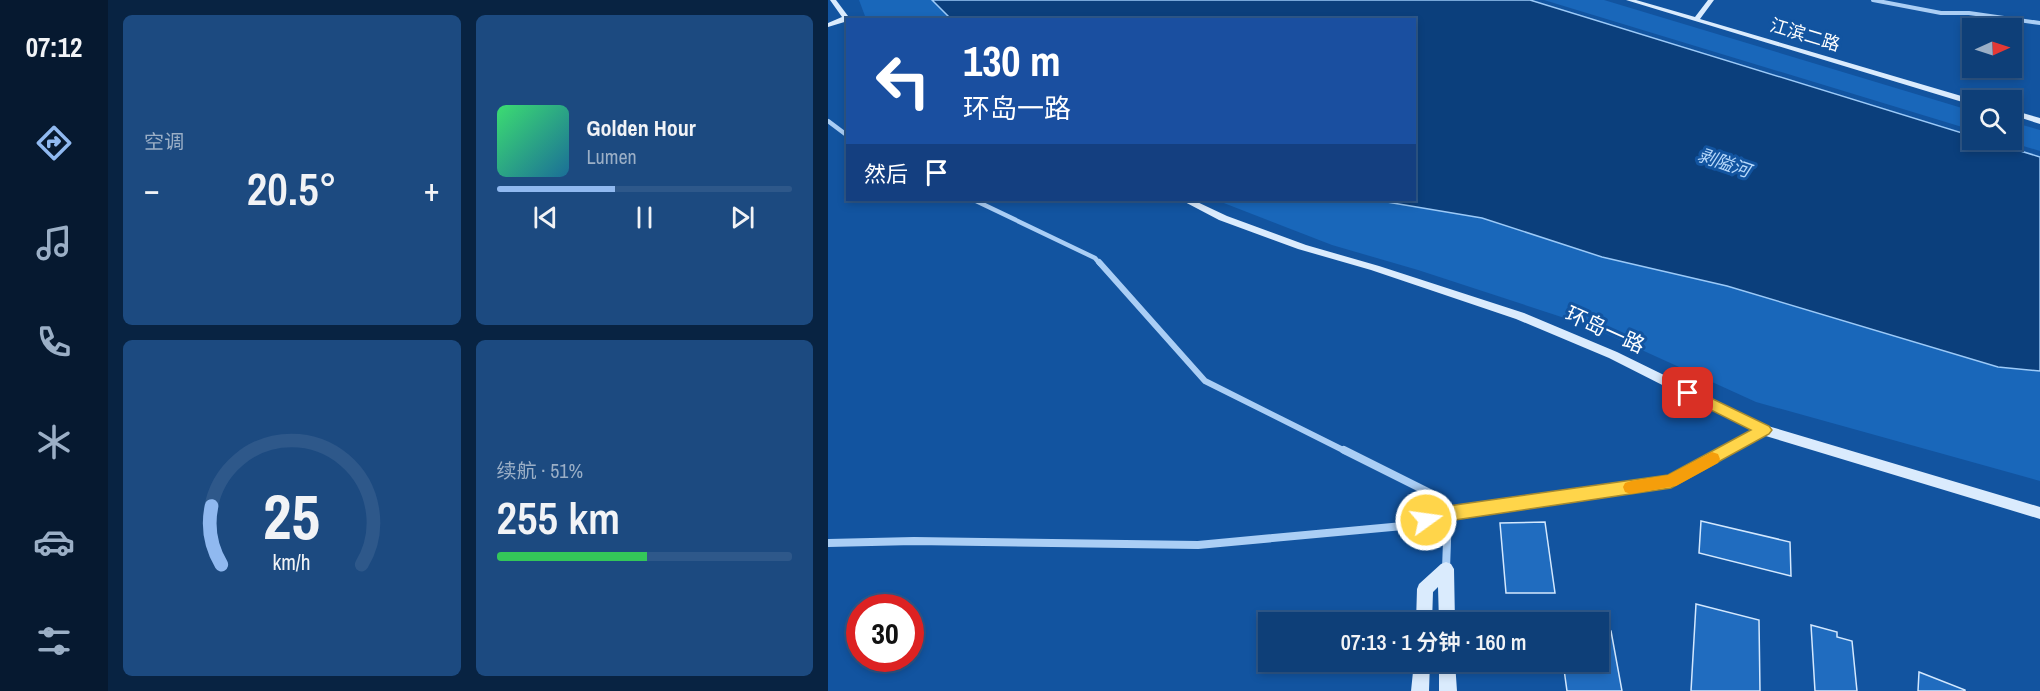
<!DOCTYPE html>
<html lang="zh">
<meta charset="utf-8">
<style>
:root{--surface:#0e3f78;--page:#1c4a80;--text:#f1f3f6;--muted:#9bafc6;--line:#2e588a;--accent:#90b9f0}
body{margin:0;font-family:"Archivo Narrow","Noto Sans SC",sans-serif;background:var(--page);color:var(--text);height:100vh;display:flex;flex-direction:column;font-size:22px;white-space:nowrap}
*{box-sizing:border-box;margin:0}
p{font-size:20px;color:var(--muted)}
.icon{flex:none;width:33px;height:33px;fill:none;stroke:currentColor;stroke-width:2;stroke-linecap:round;stroke-linejoin:round}
.map{position:relative;flex:1;overflow:hidden}
.drawer{display:flex;flex-direction:column;gap:15px;padding:15px;background:#082342;width:720px}
.drawer>*{flex:none}
.top-card{position:absolute;left:18px;top:18px;width:570px;height:183px;border-radius:0px;box-shadow:0 3px 9px #0003,0 0 0 2px var(--line);background:#1a4fa0;color:#fff;overflow:hidden}
.needle{width:39px;rotate:87deg}
.fabs{position:absolute;left:1134px;top:18px;display:grid;gap:12px}
.fabs a{display:grid;place-items:center;width:60px;height:60px;border-radius:0px;background:var(--surface);box-shadow:0 3px 9px #0003,0 0 0 2px var(--line);font-size:30px}
.speed{position:absolute;left:18px;top:594px;display:flex;gap:12px;font-size:30px;font-weight:700;text-align:center}
.speed>*{display:grid;place-content:center;width:78px;height:78px;border-radius:50%;background:var(--surface);box-shadow:0 3px 9px #0003,0 0 0 2px var(--line);line-height:1}
.speed .limit{border:9px solid #d22;background:#fff;color:#111}
.pin{position:absolute;display:grid;place-items:center;width:51px;height:51px;color:#fff;margin:-26px;border-radius:12px;box-shadow:0 3px 9px #0006}
.me{position:absolute;width:66px;margin:-33px;rotate:76deg;stroke-linejoin:round;filter:drop-shadow(0 0 4px #0008)}
.turn{display:flex;align-items:center;gap:21px;height:126px;padding:0 18px;font-size:27px}
.turn .icon{width:78px;height:78px;stroke-width:2.5}
.turn b{display:block;font-size:42px;line-height:51px}
.then{display:flex;align-items:center;height:57px;padding:0 18px;background:#0003;gap:12px;font-size:22px}
.big{font-size:45px;font-weight:600;line-height:1.1}
.drawer .tile{flex:1;display:flex;flex-direction:column;justify-content:center;gap:9px;min-width:0;padding:0 21px;border-radius:9px;background:var(--page)}
.drawer .dial{align-items:center;gap:0}
.dial svg{height:156px;overflow:visible;fill:none;stroke:var(--line);stroke-width:7;stroke-linecap:round;text-anchor:middle}
.dial text{fill:var(--text);stroke:none}
.song{display:flex;align-items:center;gap:18px}
.cover{width:72px;height:72px;border-radius:9px;background:linear-gradient(135deg,hsl(140 70% 55%),hsl(200 70% 35%))}
.played{height:6px;border-radius:3px;background:linear-gradient(90deg,var(--accent) 40%,var(--line) 40%)}
.keys{display:flex;justify-content:space-around;direction:ltr}
.heat{display:flex;justify-content:space-between;align-items:center;font-size:33px;direction:ltr}
.charge{height:9px;border-radius:4px;background:linear-gradient(90deg,#34c759 51%,var(--line) 0)}
.drawer .tiles{flex:1;display:grid;gap:15px;grid-template-columns:repeat(2,1fr)}
.trip{position:absolute;left:430px;top:612px;width:351px;height:60px;border-radius:0px;background:var(--surface);box-shadow:0 3px 9px #0003,0 0 0 2px var(--line);font-weight:600;line-height:60px;text-align:center}
main{display:flex;flex:1;min-height:0}
.menu{display:flex;flex-direction:column;width:108px;justify-content:space-around;align-items:center;background:#061930;color:var(--muted)}
.menu .icon{width:42px;height:42px}
.menu .current{color:var(--accent)}
.menu b{font-size:27px;color:var(--text)}
.map>svg:first-child{display:block}
</style>
<main>
<nav class="menu">
<b>07:12</b>
<svg class="icon current" aria-label="directions" viewBox="0 0 24 24"><path d="M12 3l9 9-9 9-9-9zM9 14v-3h6M13 9l2 2-2 2"/></svg>
<svg class="icon" aria-label="music" viewBox="0 0 24 24"><path d="M9 18V5l10-2v13"/><circle cx="6" cy="18" r="3"/><circle cx="16" cy="16" r="3"/></svg>
<svg class="icon" aria-label="phone" viewBox="0 0 24 24"><path d="M5 4h4l2 5-3 2q2 4 5 5l2-3 5 2v4C11 20 4 13 5 4z"/></svg>
<svg class="icon" aria-label="climate" viewBox="0 0 24 24"><path d="M12 3v18M4 7l16 10M4 17L20 7"/></svg>
<svg class="icon" aria-label="car" viewBox="0 0 24 24"><path d="M5 17H2v-5l4-1 3-4h7l3 4 3 1v5h-3M9 17h6M6 11h13"/><circle cx="7" cy="17" r="2"/><circle cx="17" cy="17" r="2"/></svg>
<svg class="icon" aria-label="filters" viewBox="0 0 24 24"><path d="M4 7h16M4 17h16"/><circle cx="9" cy="7" r="2"/><circle cx="15" cy="17" r="2"/></svg>
</nav>
<section class="drawer">
<div class="tiles">
<div class="tile"><p>空调</p>
<div class="heat"><a>−</a><b class="big">20.5°</b><a>+</a></div>
</div>
<div class="tile">
<div class="song"><i class="cover"></i><div><b>Golden Hour</b><p>Lumen</p></div></div>
<div class="played"></div>
<div class="keys"><svg class="icon" aria-label="previous" viewBox="0 0 24 24"><path d="M18 5L8 12l10 7zM5 5v14"/></svg><svg class="icon" aria-label="pause" viewBox="0 0 24 24"><path d="M8 5v14M16 5v14"/></svg><svg class="icon" aria-label="next" viewBox="0 0 24 24"><path d="M6 5l10 7-10 7zM19 5v14"/></svg></div>
</div>
<div class="tile dial"><svg viewBox="0 0 100 80">
<path d="M14 69A42 42 0 1 1 86 69"/>
<path d="M14 69A42 42 0 0 1 9 39" stroke="#90b9f0"/>
<text x="50" y="56" font-size="32" font-weight="700">25</text>
<text x="50" y="72" font-size="11">km/h</text>
</svg></div>
<div class="tile"><p>续航 · 51%</p><b class="big">255 km</b><div class="charge"></div></div>
</div>
</section>
<div class="map">
<svg width="1212" height="691" viewBox="0 0 1212 691">
<rect width="100%" height="100%" fill="#1254a0"/>
<!-- green -->
<path fill="#1967ba" d="M31 0H104L124 19H40L37 16Z
M716 0H776L1144 111V130Z
M1184 122 1212 130V151L1175 140H1184Z
M388 200H547L654 218 774 257 899 286 1170 367 1212 371V481L928 402 761 326 590 270 504 245Z"/>
<!-- water -->
<path fill="#0b3f7c" stroke="#9ccaf8" stroke-width="1.5" d="M104 0H702L1144 136V140H1157L1212 157V371L1170 367 899 286 774 257 654 218 547 200H586V20H124Z"/>
<!-- building -->
<path fill="#206cbf" stroke="#d3e8fe" stroke-width="1.5" d="M873 521 962 542 963 576 871 553Z
M717 522 727 593H678L672 523Z
M868 604 931 620 932 691H863Z
M983 625 1009 632V637L1024 641 1029 691H987Z
M771 631H783L794 691H739L735 662H771Z
M1091 672 1137 690V691H1090Z"/>
<g fill="none" stroke-linecap="round" stroke-linejoin="round">
<!-- street-far3 -->
<path stroke="#aacef5" stroke-width="4" d="M1045 0 1113 13H1141L1212 23"/>
<!-- street-far2 -->
<path stroke="#aacef5" stroke-width="4.5" d="M0 121 20 136
M146 200 267 258 272 264"/>
<!-- street-far1 -->
<path stroke="#aacef5" stroke-width="6" d="M271 262 377 381 519 452
M897 452 935 431"/>
<!-- street -->
<path stroke="#aacef5" stroke-width="8" d="M516 450 608 496 620 513
M0 543 86 541 370 545 575 526 620 513 843 482 900 450
M618 569 620 513"/>
<!-- secondary -->
<path fill="#daebfd" fill-rule="evenodd" d="M2 0H8L23 20 0 27V23L14 17Z
M798 0H808L867 17 880 0H886L872 19 1147 100H1144V104H1141Z
M1184 110 1212 118V124L1184 115Z
M353 200H365L399 216 478 245 551 266 696 313 789 352 940 426 1212 507V519L931 434 781 358 688 319 543 270 470 249 391 220Z
M618 562 623 564 626 569 627 622H611L610 587 605 592 604 622H588L589 589 591 584 613 564Z
M586 662H602L601 691H583Z
M611 662H627L629 691H611Z"/>
</g>
<!-- route -->
<path fill="#ffd54a" stroke="#a68a30" stroke-width="1.5" d="M860 387 941 426 944 430 941 434 843 488 620 521 598 527 592 525 589 520 592 515 620 506 840 475 923 430 855 396 853 393Z"/>
<!-- slow -->
<path fill="#f59e0b" d="M884 452 890 454 892 459 890 463 848 486 803 494 797 492 795 487 797 483 803 481 840 475Z"/>
<g text-anchor="middle" stroke-width="6" stroke-linejoin="round" paint-order="stroke">
<!-- far-street labels -->
<g font-size="18" fill="#fff" stroke="#1254a0">
<text transform="translate(977 35) rotate(17)" y="6">江滨二路</text>
</g>
<!-- far-water labels -->
<g font-size="18" font-style="italic" fill="#b6d8fb" stroke="#1254a0">
<text transform="translate(896 163) rotate(19)" y="6">剥隘河</text>
</g>
<!-- street labels -->
<g font-size="21" fill="#fff" stroke="#1254a0">
<text transform="translate(777 330) rotate(24)" y="7">环岛一路</text>
</g>
</g>
</svg>
<div class="fabs">
<a><svg class="needle" viewBox="-14 -14 28 28"><path d="M0-13l5 13h-10z" fill="#e53935"/><path d="M0 13l5-13h-10z" fill="#9bafc6"/></svg></a>
<a><svg class="icon" aria-label="search" viewBox="0 0 24 24"><circle cx="10" cy="10" r="6"/><path d="M15 15l6 6"/></svg></a>
</div>
<div class="speed"><div class="limit">30</div></div>
<div class="pin" style="left:860px;top:393px;background:#d93025"><svg class="icon" aria-label="arrive" viewBox="0 0 24 24"><path d="M6 21V4h12l-3 4 3 4H6"/></svg></div>
<svg class="me" style="left:598px;top:520px" viewBox="-20 -20 40 40"><circle r="17" fill="#ffd54a" stroke="#fff" stroke-width="3"/><path d="M0-11L8 9 0 5-8 9z" fill="#fff"/></svg>
<div class="trip">07:13 · 1 分钟 · 160 m</div>
<div class="top-card">
<div class="turn"><svg class="icon" aria-label="left" viewBox="0 0 24 24"><path d="M17 20v-9H6M10 6l-5 5 5 5"/></svg><div><b>130 m</b>环岛一路</div></div>
<div class="then">然后<svg class="icon" aria-label="arrive" viewBox="0 0 24 24"><path d="M6 21V4h12l-3 4 3 4H6"/></svg></div>
</div>
</div>
</main>
